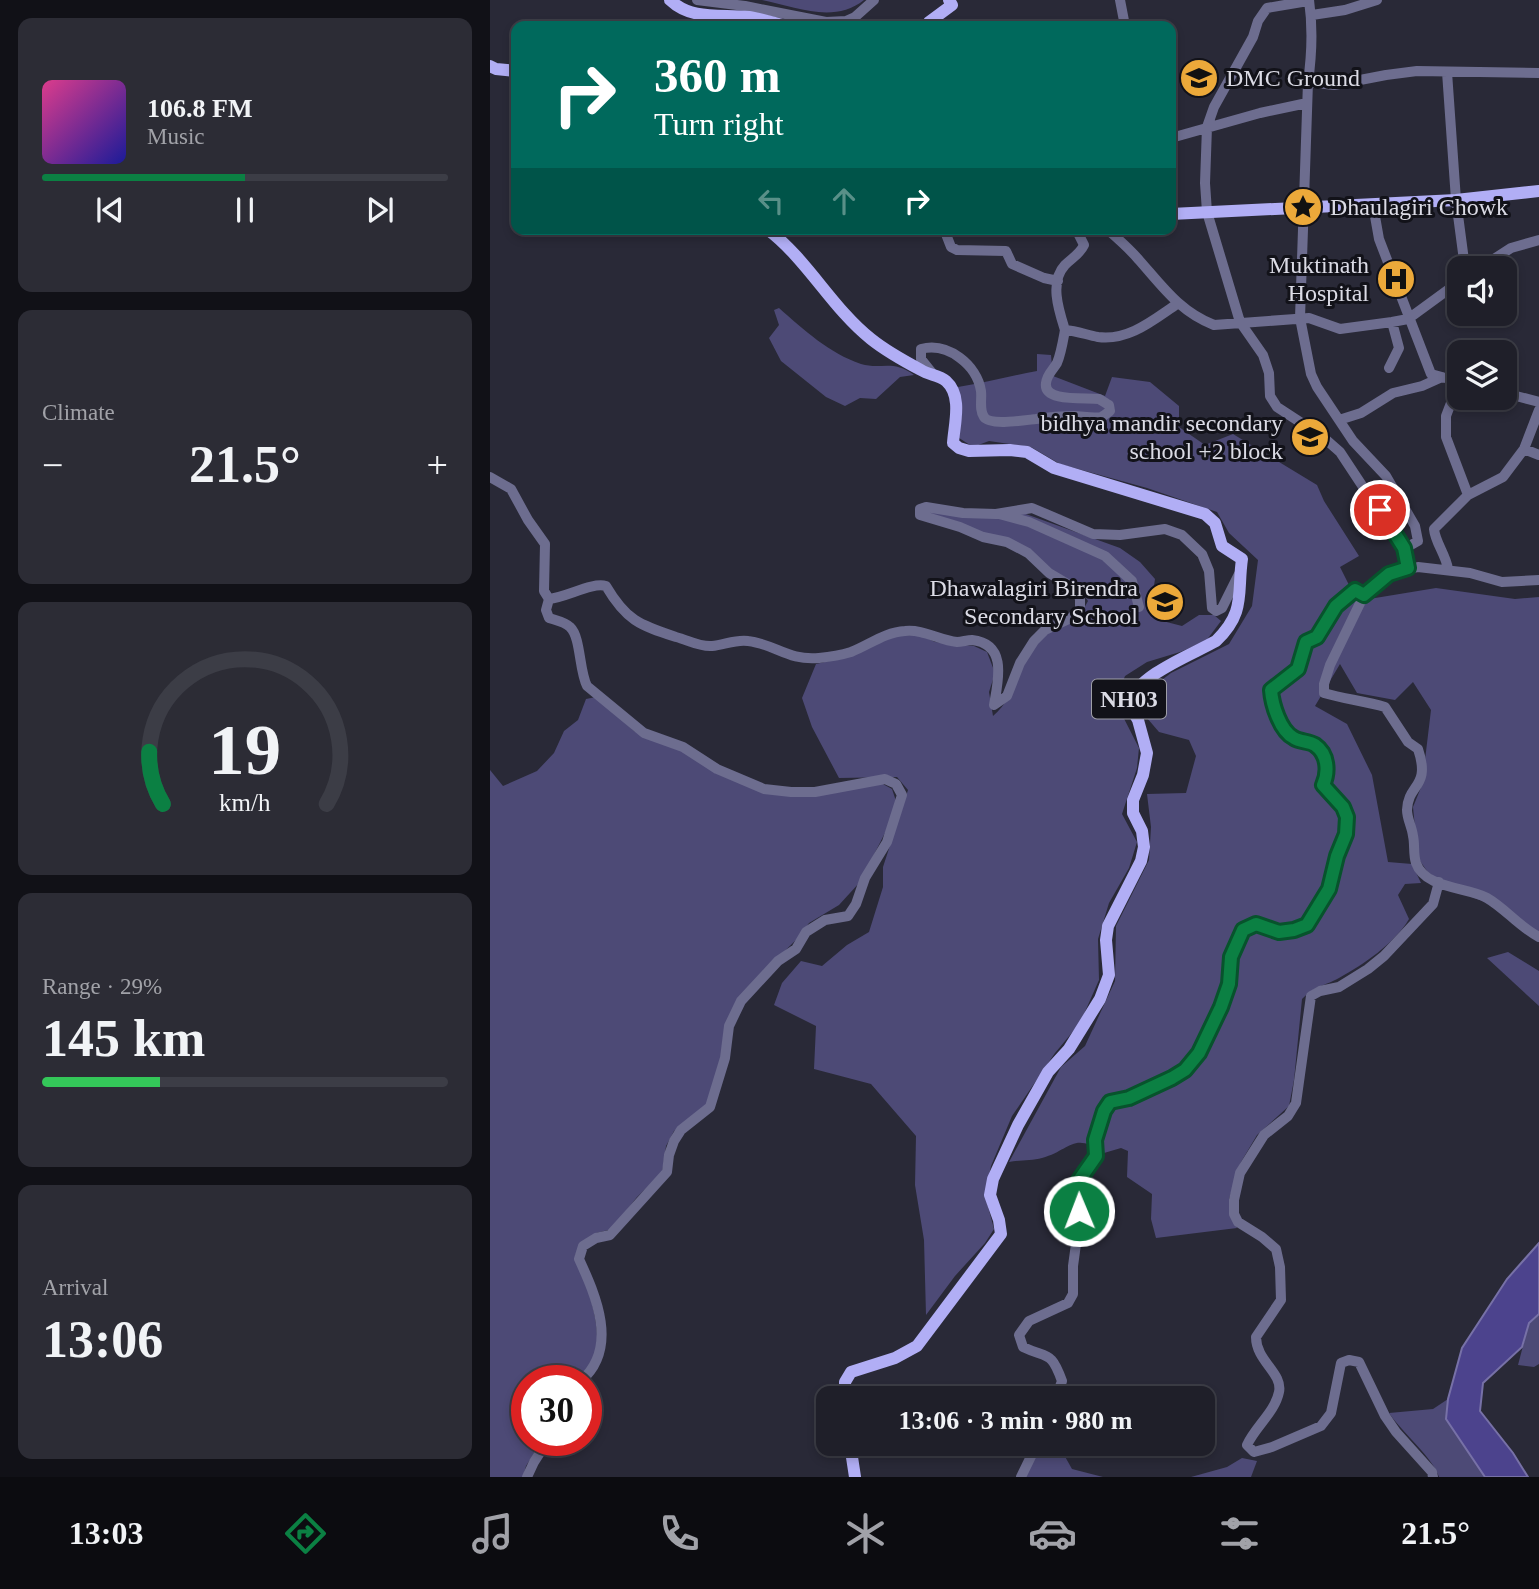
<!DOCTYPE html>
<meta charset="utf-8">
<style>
:root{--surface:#1f1f29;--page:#2c2c35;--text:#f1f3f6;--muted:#a1a2a8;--line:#3c3d46;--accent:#0b8043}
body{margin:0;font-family:"Times New Roman",serif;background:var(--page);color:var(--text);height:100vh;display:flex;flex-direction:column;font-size:26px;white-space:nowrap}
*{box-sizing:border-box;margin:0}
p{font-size:23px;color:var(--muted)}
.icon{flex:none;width:38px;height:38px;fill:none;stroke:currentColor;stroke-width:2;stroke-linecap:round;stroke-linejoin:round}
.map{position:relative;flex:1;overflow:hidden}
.sheet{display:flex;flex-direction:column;gap:18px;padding:18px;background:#111117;width:490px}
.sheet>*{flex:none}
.banner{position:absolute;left:21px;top:21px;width:665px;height:214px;border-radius:14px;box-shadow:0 4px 10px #0003,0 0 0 2px var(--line);background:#00695c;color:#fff;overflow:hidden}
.controls{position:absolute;left:957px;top:256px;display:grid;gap:14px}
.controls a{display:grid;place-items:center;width:70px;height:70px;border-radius:14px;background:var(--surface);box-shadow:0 4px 10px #0003,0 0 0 2px var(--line);font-size:35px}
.speed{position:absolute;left:21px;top:1365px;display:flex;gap:14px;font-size:35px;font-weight:700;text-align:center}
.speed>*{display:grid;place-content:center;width:91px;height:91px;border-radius:50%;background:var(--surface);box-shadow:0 4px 10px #0003,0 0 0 2px var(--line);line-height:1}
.speed .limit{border:10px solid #d22;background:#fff;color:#111}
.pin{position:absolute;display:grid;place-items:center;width:60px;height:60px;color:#fff;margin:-30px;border:4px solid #fff;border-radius:50%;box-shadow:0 2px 7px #0007}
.me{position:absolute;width:77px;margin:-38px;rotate:359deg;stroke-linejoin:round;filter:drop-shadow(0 0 5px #0008)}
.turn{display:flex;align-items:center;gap:24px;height:147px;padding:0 28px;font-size:32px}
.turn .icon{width:91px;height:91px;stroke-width:2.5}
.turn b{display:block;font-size:49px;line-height:60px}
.lanes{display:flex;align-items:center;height:66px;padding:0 28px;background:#0003;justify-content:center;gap:35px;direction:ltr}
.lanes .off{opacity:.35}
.big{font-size:52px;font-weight:700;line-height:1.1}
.sheet .tile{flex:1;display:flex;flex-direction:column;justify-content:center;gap:10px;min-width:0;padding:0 24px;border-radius:14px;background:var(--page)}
.sheet .dial{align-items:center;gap:0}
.dial svg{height:182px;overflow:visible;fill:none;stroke:var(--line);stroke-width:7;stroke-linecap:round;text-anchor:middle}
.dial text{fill:var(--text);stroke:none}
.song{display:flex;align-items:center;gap:21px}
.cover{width:84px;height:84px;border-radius:10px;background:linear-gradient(135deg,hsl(330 70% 55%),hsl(240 70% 35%))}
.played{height:7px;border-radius:4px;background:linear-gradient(90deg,var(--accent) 50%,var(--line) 50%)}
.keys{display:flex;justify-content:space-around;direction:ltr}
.heat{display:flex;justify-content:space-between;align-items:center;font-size:38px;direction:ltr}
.charge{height:10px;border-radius:5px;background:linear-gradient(90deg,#34c759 29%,var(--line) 0)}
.trip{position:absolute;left:326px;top:1386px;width:399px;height:70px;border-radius:14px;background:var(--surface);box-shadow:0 4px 10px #0003,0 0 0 2px var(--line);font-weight:700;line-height:70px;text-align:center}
.dock{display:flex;height:112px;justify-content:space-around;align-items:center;background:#0c0c10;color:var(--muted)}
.dock .icon{width:49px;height:49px}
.dock .selected{color:var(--accent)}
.dock b{font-size:32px;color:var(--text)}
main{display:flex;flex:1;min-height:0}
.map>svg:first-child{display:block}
</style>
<main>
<section class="sheet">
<div class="tile">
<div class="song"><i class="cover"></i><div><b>106.8 FM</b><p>Music</p></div></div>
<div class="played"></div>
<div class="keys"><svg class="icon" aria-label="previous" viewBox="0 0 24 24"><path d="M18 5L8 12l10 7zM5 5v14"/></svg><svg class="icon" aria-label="pause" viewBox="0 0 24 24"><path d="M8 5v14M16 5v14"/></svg><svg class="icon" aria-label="next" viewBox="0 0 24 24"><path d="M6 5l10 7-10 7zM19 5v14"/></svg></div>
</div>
<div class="tile"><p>Climate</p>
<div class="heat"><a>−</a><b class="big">21.5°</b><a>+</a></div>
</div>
<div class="tile dial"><svg viewBox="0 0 100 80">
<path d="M14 69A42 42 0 1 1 86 69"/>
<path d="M14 69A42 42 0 0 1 8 46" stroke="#0b8043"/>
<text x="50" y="56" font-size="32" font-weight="700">19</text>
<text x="50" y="72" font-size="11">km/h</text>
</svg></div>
<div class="tile"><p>Range · 29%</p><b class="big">145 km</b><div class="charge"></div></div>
<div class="tile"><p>Arrival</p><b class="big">13:06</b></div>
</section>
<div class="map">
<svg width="1049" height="1477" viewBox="0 0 1049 1477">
<rect width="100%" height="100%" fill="#292937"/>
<!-- green -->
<path fill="#4d4a76" d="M272 0H374C344 24 306 7 272 0Z
M289 308C314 330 339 353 371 364 391 370 403 359 424 375L410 377 386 399 370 398 355 406 336 397 291 361 279 338 289 325 284 310Z
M547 354 561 355 563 376 615 396 622 377 660 382 689 406V427L715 445 743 434 827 485 834 501 869 556 850 567 867 601 946 588 1025 599 1049 597V938L1008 907 956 887 937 871 928 858 923 807 932 785 941 710 923 682 905 700 867 693 850 664 825 706 857 724 882 775 898 862 922 864 931 883 915 884 908 895 919 919C904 944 874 964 849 978 833 987 827 984 812 999L804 1080 799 1106 767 1135 751 1162 739 1199 741 1215 747 1228 666 1238 661 1219 662 1194 637 1177 638 1151 631 1148 614 1153C583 1131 581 1150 552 1158 542 1161 529 1160 519 1162L571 1067 595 1046 625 981 626 926 659 860 661 827 657 794 696 793 706 756 699 740 669 732 657 718 656 692 681 673 739 644 762 606 768 560 739 533 727 512 657 488 570 464 541 447 499 441 483 447 466 436 472 416 468 387C495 383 520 376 547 371Z
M435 512 533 513 630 548 650 562 665 579 661 606 665 619 692 626 709 615H724L731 621 716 641 690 652 657 662 635 676 625 701 649 748 647 768 632 814 647 842 639 868 619 903 608 939 609 980 590 1023 565 1053 522 1116 501 1166 495 1195 504 1229 495 1243 465 1276 436 1315 434 1240 425 1185 426 1136 381 1084 324 1069 326 1026 284 1005 292 983 311 961 332 966 357 945 379 932 393 887V867L418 790 407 777 349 778 322 727 312 698 326 664 352 658 401 636 430 635 445 642 484 646 497 652 505 673 499 692 503 716C526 697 529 665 548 642 564 622 583 632 598 601L591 591 574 579 504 537Z
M106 697 144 731 192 750 277 793 391 783 402 789 406 801 399 825 370 882 349 905 319 923 308 938 256 989 235 1046 216 1108 184 1131 176 1146 172 1173 147 1197 122 1229 106 1233 85 1255C97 1285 128 1359 85 1380 76 1384 48 1381 37 1381V1440H52L36 1466 33 1477H0V770L13 786 47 771 64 753 74 731 88 720 96 699Z
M1018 952 1049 971V1006L997 958Z
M1049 1314V1364L1044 1367 1028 1365 1039 1323Z
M958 1399 956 1419 995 1477H949C944 1459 911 1431 899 1413L943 1409Z
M550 1444C570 1444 573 1453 582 1469L613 1477H536Z
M752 1458 767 1461 761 1477H701L737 1467Z"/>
<!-- water -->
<path fill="#4c438d" stroke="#7771a7" stroke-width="2" d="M1049 1243V1314L1039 1323 1032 1347 993 1383 990 1411 1023 1453 1038 1477H995L956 1419 958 1399 972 1348 1017 1279Z"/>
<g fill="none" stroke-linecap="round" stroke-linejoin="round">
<!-- minor -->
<path stroke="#6d6d8f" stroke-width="10" d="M207 0 255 6 336 22 356 21 365 17 384 0
M630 0 635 26
M819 0C823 28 822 54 818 82L810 318 821 374 827 387 863 441 896 476 925 526 928 541 914 549
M818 1 777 8 768 21 763 37 724 107 717 127 715 183 717 212 750 322 773 355 779 373 780 396 787 407 833 437 850 452 914 549 918 568
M822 15 855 10 887 0
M957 72 966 200 975 268
M818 82 844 85 896 75 927 71 1049 73
M681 138 770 113 817 103
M883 205 889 239 941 374 970 382
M454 229 461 247 467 250 516 251 522 264 554 278 568 281
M617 229C628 239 640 249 649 260 672 286 690 312 724 325L819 318 850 329 902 322 918 319 970 281
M990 268 1021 248 1049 240
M575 330C569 311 559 282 575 265 582 258 590 254 594 245L586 229
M899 368 909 348 902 322
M443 374 431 359V349C458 342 487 365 491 391 492 399 489 410 494 417 500 426 536 420 546 419 559 417 571 416 584 416 592 416 603 419 611 417 614 416 617 413 620 411L619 405C617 404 611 400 609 399 597 397 553 403 556 383 557 374 563 370 567 363 571 354 573 341 575 330 587 331 597 335 608 337 639 341 663 320 687 304
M969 382 956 416V437L978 495
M1015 393 1049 402
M849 420 871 413 903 393 932 386 952 377
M1034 449 1049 455
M0 477 21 489 38 520 55 544 54 591 59 599
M509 514 539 522 615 556 642 581 649 607
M958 569C956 555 945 542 944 529L978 495 1013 477 1034 449 1049 410
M1049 580 1012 582 980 573 928 567 899 574 874 595 840 665 834 684V693C854 699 875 701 895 707L918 742 928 749C941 788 918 783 917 810 917 819 922 827 923 836 925 844 923 854 926 863 935 889 977 887 997 898 1016 909 1028 926 1049 937
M91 1381C129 1348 106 1296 89 1259L93 1246 106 1238 120 1235 177 1172 179 1155 184 1141 191 1130 220 1107 235 1058 239 1026 251 1001 288 961 306 949 316 932 335 920 358 916 366 904 375 878 397 842 412 795 406 784 395 779 325 792H301L274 789 227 769 193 747 154 733 97 686C89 671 91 637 80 627 75 622 65 620 59 618L56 610 59 599C77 597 102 582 116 586 136 620 149 625 186 637 198 640 209 647 222 646 234 645 246 639 258 641 285 644 298 661 329 658 339 657 351 655 361 652 379 645 395 632 415 631 433 629 449 640 467 642 472 642 477 640 482 640 518 644 508 681 504 705L517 696 530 663 544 641 555 630 581 618 590 609V598L581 586 559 573 538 553 517 542 493 537 470 527 430 515V509L436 507 473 513 506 514 542 508 603 534 630 535 675 529 692 535 712 554 719 571 722 608 726 611 732 608 749 574
M566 1398 572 1381C561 1350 558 1359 533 1347L529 1335 539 1321 578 1303 583 1294V1266L589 1222 583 1189 603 1161 605 1140 614 1111 620 1103 639 1098 682 1078 695 1070 709 1053 731 1007 739 984 741 957 753 930 766 924C773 926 780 930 787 931 828 939 839 884 847 855 852 841 860 829 856 814 852 801 841 794 833 785 839 772 838 754 825 745 819 741 810 742 804 738 790 731 782 704 781 690L808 669 816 642 827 637 846 606 865 590 874 595
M37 1477 44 1462 58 1440
M531 1477 547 1444
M943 1477 942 1472 906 1432 895 1416 869 1362 859 1360 851 1363 841 1413 831 1426 782 1447 764 1452 757 1445C765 1427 785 1412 789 1392 793 1373 766 1361 766 1337L791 1300 790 1267 786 1249 772 1237 748 1222 744 1214V1200L750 1173 774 1135 798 1116 806 1103 821 996 830 991 849 987 878 969 894 956 943 904 949 882"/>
<!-- major -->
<path stroke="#b1aef5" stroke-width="12" d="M180 0C202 21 231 14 259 17 271 19 284 23 296 26
M436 26 439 22 462 5 459 0
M0 66 6 69 26 71
M681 214 966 200 1049 191
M277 229C318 260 341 307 381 339 396 351 414 361 431 370 439 375 449 375 456 381 473 396 464 425 463 443L469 448 479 451 520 450 537 452 564 468 715 514 725 523 732 546 752 559C747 594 756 612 726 641 699 656 650 674 638 703L648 720 657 753 653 775 643 800V813L652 831 654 847 651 861 618 926 616 940 619 975 610 999 579 1049 558 1072 528 1125 503 1179 500 1195 509 1220 511 1234 427 1346 405 1358 361 1372 355 1382V1398
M360 1444 365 1477"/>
</g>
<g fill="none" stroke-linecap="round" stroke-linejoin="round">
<defs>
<path id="route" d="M589 1211 583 1189 606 1156 605 1140 614 1111 620 1102 639 1098 682 1078 695 1070 709 1053 731 1007 739 984 741 957 753 930 766 924 789 932 804 930 817 925 839 889 847 856 856 834 857 817 853 807 833 785C839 772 838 754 825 745 819 741 810 742 804 738 790 731 782 704 781 690L808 669 816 642 827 637 846 606 865 590 874 595 899 574 918 568 914 548 890 510"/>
</defs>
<!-- route casing -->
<use href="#route" stroke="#07532c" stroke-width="18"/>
<!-- route -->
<use href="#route" stroke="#0b8043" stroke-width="12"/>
</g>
<!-- icons -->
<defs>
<symbol id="university-disc" viewBox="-11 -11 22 22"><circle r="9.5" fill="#eca93a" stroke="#121219"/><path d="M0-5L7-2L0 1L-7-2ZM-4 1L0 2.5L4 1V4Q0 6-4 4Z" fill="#111"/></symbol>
<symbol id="sight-disc" viewBox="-11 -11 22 22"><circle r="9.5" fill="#eca93a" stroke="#121219"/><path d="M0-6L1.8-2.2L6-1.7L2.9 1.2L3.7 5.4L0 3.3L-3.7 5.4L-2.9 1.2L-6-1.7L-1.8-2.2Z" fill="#111"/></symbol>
<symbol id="hospital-disc" viewBox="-11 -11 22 22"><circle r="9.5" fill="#eca93a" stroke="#121219"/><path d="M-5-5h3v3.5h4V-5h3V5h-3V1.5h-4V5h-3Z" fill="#111"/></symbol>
<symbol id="school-disc" viewBox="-11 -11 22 22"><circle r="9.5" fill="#eca93a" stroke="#121219"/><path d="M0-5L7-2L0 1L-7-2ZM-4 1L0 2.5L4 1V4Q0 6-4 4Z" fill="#111"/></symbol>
</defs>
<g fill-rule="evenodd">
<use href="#university-disc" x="687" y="56" width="44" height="44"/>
<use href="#sight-disc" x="791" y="185" width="44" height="44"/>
<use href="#hospital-disc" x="884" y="257" width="44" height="44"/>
<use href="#university-disc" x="798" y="415" width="44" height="44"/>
<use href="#school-disc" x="653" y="580" width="44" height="44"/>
</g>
<g text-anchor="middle" stroke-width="6" stroke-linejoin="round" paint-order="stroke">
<!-- shield labels -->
<rect fill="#121219" stroke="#9f9fa8" stroke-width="2" x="602" y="679.5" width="74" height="39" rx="5"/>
<g font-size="23" font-weight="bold" fill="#dbdbe5">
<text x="639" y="707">NH03</text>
</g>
<!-- poi labels -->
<g font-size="24" fill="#dbdbe5" stroke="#121219" text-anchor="end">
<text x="736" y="86" text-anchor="start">DMC Ground</text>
<text x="840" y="215" text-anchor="start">Dhaulagiri Chowk</text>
<text x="879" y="273">Muktinath<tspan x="879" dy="28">Hospital</tspan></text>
<text x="793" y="431">bidhya mandir secondary<tspan x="793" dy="28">school +2 block</tspan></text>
<text x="648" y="596">Dhawalagiri Birendra<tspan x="648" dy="28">Secondary School</tspan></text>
</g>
</g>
</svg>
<div class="controls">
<a><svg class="icon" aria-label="sound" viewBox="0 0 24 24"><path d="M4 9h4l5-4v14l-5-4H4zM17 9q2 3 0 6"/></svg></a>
<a><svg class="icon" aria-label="layers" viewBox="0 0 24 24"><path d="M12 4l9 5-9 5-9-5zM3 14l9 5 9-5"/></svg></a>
</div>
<div class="speed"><div class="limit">30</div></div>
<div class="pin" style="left:890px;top:510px;background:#d93025"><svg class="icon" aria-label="arrive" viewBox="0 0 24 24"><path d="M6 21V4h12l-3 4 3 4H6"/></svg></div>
<svg class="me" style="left:589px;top:1211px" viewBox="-20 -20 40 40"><circle r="17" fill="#0b8043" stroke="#fff" stroke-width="3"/><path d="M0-11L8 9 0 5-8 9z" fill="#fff"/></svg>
<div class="trip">13:06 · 3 min · 980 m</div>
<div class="banner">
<div class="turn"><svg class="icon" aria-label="right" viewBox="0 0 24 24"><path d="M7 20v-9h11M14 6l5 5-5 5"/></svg><div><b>360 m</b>Turn right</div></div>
<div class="lanes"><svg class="icon off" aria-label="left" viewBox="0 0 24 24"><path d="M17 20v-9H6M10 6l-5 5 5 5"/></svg><svg class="icon off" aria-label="ahead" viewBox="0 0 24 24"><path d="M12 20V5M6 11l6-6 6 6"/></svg><svg class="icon" aria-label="right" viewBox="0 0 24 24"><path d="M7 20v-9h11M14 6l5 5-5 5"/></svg></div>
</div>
</div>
</main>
<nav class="dock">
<b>13:03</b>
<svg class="icon selected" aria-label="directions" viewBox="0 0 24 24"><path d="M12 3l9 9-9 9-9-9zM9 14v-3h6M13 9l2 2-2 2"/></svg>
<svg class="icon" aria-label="music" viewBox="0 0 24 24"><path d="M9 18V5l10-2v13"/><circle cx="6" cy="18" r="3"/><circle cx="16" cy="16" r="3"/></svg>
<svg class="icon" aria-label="phone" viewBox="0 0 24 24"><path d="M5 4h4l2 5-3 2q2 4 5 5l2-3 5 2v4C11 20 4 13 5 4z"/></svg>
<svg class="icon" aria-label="climate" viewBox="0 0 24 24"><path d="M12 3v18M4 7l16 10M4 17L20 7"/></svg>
<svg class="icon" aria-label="car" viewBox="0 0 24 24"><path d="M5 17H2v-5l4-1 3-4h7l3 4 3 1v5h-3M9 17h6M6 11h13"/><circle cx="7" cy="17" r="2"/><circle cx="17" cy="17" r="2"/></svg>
<svg class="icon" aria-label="filters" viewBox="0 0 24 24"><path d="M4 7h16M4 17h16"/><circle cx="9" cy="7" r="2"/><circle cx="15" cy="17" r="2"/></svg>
<b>21.5°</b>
</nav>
